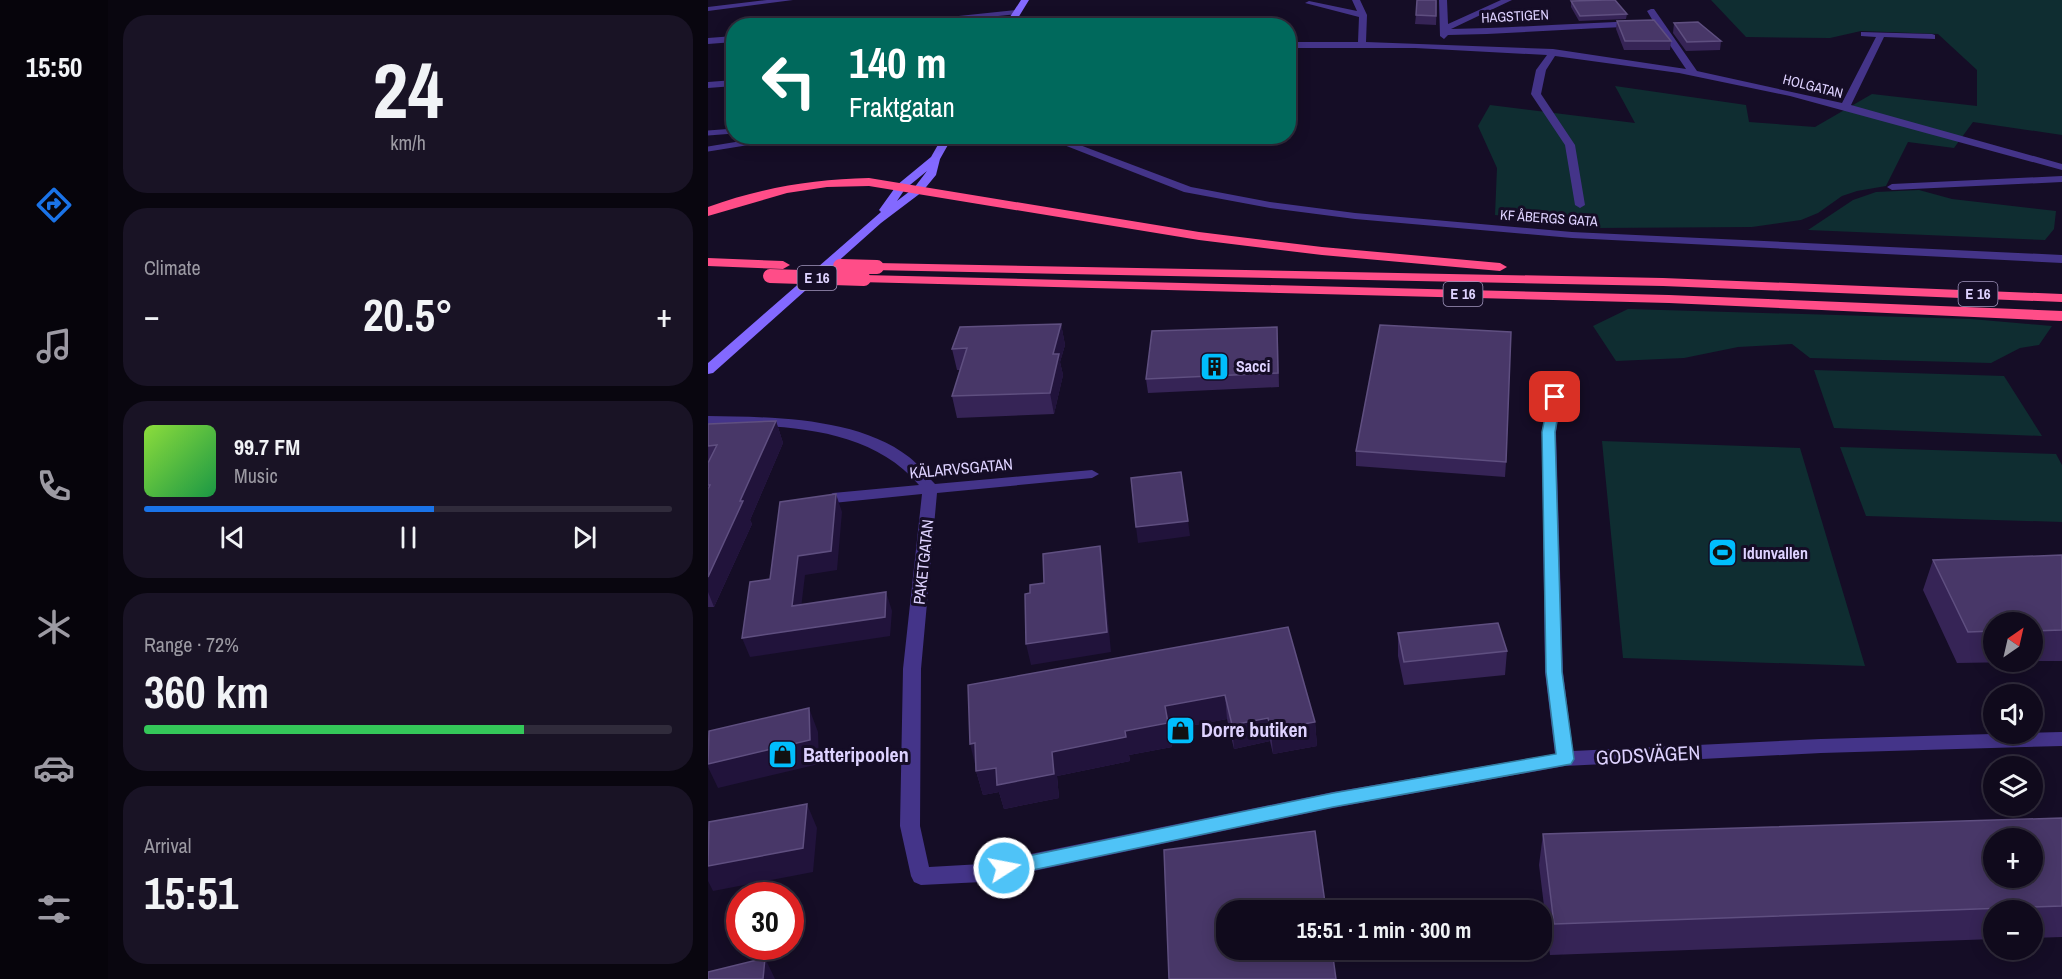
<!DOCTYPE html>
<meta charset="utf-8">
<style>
:root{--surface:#100a1c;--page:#191325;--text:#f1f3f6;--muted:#9c9aa3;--line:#302b3b;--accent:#1a73e8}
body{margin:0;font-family:"Archivo Narrow",sans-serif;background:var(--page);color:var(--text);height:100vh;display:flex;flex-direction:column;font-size:22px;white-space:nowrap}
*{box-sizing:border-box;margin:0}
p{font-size:20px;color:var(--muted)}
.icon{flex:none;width:33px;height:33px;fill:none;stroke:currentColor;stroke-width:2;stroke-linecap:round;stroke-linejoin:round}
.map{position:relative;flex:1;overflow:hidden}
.panel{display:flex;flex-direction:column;gap:15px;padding:15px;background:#09060f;width:600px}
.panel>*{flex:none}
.guide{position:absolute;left:18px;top:18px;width:570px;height:126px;border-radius:24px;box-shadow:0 3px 15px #0003,0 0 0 2px var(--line);background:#00695c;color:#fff;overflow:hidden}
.needle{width:39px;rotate:34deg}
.buttons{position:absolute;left:1275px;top:612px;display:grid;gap:12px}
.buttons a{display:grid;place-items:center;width:60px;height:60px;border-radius:50%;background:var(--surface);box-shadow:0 3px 15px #0003,0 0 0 2px var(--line);font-size:30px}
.speed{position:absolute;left:18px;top:882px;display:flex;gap:12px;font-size:30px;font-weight:700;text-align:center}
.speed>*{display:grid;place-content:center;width:78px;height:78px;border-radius:50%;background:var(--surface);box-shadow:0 3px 15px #0003,0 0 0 2px var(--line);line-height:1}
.speed .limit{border:9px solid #d22;background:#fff;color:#111}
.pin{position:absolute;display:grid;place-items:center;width:51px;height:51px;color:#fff;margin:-26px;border-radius:12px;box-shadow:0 3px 9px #0006}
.me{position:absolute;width:66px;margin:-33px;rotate:79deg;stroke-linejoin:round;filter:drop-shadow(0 0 4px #0008)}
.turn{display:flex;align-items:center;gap:21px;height:126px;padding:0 24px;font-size:27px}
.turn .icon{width:78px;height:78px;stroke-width:2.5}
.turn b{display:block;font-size:42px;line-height:51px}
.big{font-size:45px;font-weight:700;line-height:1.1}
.panel .card{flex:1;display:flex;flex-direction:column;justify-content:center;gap:9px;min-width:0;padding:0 21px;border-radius:24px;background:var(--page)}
.panel .dial{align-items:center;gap:0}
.dial b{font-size:78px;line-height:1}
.song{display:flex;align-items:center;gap:18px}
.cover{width:72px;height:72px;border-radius:9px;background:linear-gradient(135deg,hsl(90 70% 55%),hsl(140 70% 35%))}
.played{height:6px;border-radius:3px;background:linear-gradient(90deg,var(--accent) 55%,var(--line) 55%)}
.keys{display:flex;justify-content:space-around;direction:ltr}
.heat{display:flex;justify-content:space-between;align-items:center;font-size:33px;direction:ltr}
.charge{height:9px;border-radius:4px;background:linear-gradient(90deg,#34c759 72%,var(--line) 0)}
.trip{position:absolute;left:508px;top:900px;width:336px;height:60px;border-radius:24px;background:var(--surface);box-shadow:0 3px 15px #0003,0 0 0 2px var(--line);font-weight:700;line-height:60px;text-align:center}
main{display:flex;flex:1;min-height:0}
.tab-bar{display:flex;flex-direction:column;width:108px;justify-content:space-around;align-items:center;background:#06040b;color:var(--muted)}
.tab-bar .icon{width:42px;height:42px}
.tab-bar .selected{color:var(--accent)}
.tab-bar b{font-size:27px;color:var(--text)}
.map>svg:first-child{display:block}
</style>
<main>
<nav class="tab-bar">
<b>15:50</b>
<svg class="icon selected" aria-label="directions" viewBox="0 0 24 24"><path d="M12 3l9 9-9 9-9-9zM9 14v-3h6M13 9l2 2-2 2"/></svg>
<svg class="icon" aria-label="music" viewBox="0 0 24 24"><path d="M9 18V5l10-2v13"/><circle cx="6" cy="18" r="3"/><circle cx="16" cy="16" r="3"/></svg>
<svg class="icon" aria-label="phone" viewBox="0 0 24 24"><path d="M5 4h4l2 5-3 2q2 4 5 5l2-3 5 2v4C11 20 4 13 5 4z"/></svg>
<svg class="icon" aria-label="climate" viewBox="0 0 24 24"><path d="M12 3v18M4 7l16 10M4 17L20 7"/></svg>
<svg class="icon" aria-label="car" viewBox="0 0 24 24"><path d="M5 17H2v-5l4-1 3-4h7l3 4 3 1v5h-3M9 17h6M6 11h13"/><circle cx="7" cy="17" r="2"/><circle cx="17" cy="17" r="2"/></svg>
<svg class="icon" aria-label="filters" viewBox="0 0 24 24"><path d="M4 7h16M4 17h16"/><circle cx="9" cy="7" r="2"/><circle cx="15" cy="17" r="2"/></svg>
</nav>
<section class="panel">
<div class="card dial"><b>24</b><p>km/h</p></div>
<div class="card"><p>Climate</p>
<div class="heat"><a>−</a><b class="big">20.5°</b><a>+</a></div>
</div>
<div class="card">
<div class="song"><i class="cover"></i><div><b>99.7 FM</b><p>Music</p></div></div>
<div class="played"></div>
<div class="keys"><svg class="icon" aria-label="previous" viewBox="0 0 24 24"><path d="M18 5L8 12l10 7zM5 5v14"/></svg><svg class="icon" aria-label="pause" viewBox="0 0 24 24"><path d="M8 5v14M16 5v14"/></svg><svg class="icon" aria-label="next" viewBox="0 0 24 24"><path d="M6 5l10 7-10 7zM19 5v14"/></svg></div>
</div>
<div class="card"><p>Range · 72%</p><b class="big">360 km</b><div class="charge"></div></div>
<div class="card"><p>Arrival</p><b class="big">15:51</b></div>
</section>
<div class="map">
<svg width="1354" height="979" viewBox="0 0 1354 979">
<rect width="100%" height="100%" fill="#150d26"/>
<!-- green -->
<path fill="#0f2d31" d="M1003 0H1354V135L1265 122 1246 148 1200 142 1178 186 1149 191 1134 196 1110 213 1093 220 1044 227 888 228 787 215 789 168 770 126 782 105 927 123 907 86 1038 105 1041 122 1107 127 1164 94 1269 106V70L1230 34 1153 31 1122 38 1038 37Z
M1211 190 1244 199 1348 211 1346 229 1337 240 1100 230 1145 200 1168 192Z
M920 309 1263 319 1344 326 1331 345 1312 348 1283 363 1102 358 1084 344 1030 347 976 358 908 361 885 326Z
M1106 370 1296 376 1334 436 1126 428Z
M894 441 1092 448 1157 666 915 658Z
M1132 447 1348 454 1354 465V522L1158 516Z"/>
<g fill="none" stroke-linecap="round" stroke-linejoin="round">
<!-- lane -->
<path stroke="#443489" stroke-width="5" d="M0 133 26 131
M0 149 80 136"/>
<!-- street -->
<path fill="#443489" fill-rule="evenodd" d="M59 0H85L0 11V7Z
M644 0H652L659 15 658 42 845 49 978 69 949 26C879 27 810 34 740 35L736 39 732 36 731 0H739L740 24 793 0H804L743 29C811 28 878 22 945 21L939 11 943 9H946L989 71 1134 103 1168 37 1153 36V32L1224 34 1227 35V39L1176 37 1143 105 1354 164V170L1082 96 971 73 847 56 838 70 833 94 867 145 877 205 872 208 867 205 857 145 823 94 828 70 839 55 707 48H580V42H650L651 17 597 3 601 1 649 11Z
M308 10H311V14L191 26H155Z
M26 36V42L0 44V38Z
M26 80V86L0 88V82Z
M333 136H348L483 187 562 202 647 213 864 232 1354 255V263L864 238 647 219 562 208 476 192Z
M1354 176V182L1184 190 1179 187 1184 184Z
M847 393 854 397 848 432 855 672 865 751 1113 739 1354 732V746L1113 753 857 766 625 808 274 882 213 885 206 882 203 876 192 826 195 669 214 494 125 503 117 498 125 493 211 485C160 425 73 426 0 424V416C63 417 149 417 201 457 211 465 218 475 227 484L384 470 391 474 384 478 229 493 213 669 212 826 221 867 274 864 625 792 847 754 837 672 834 432 840 397Z"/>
<!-- secondary -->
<path fill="#8369ff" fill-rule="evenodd" d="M313 0H321L305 26H296Z
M235 136H245L232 159 228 175 214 192 173 223 5 373 0 374V363L173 212 171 210 189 185 223 157ZM219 171 206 188 189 201 197 189Z"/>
<!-- highway -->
<path fill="#ff4d88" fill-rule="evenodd" d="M161 178 491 232 614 247 792 263 799 267 792 271 614 255 491 240 161 186 119 187 79 193 0 216V207C52 188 105 179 161 178Z
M0 258 75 261 82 265 75 269 0 266Z
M169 263 955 278 1354 294V302L955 286 164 270V264Z
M156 275 961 295 1354 311V321L961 303 151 282 149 279 151 276Z"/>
<!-- highway-bridge -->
<path stroke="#ff4d88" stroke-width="14" d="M132 266 169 267
M62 276 156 279"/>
</g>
<!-- wall -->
<path fill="#362456" d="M729 0 728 25 707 24 708 15Z
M863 1 919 14 918 19 871 21 863 7Z
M909 21 963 41 962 50H916L908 29Z
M966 23 1013 41 1012 50 978 51 965 33Z
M353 324 357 345 352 362 355 375 346 414 249 418 244 396 252 370H249L244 349Z
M570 341 571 387 440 393 438 379Z
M68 421 75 443 42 520 44 524 6 607H0V424Z
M648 451 798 462 797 477 648 466Z
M1354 555V661H1324V622H1286V662H1308L1249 663 1215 590 1225 560Z
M580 627 607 722 609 746 565 754 562 741 526 749 519 719 461 730 464 747 421 755 422 761 349 776 351 798 296 809 291 792 275 795 268 771Z
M690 633 799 651 797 675 696 685 690 656Z
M1354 818V937L1324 938V910H1286V939L842 955 831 865 835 834Z"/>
<!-- shaded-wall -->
<path fill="#21133b" d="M353 324 357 345 352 362 355 375 346 414 342 393 345 354Z
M68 421 75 443 42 520 44 524 6 607 0 592V577L32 501Z
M128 494 134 512 129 570 97 575 91 625 84 606 90 556Z
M480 521 482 536 430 543 428 527Z
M392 546 395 567 403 652 323 665 318 644Z
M178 592 184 611 182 636 42 657 34 638Z
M517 695 519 719 461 730 464 747 421 755 422 761 349 776 351 798 296 809 291 792 275 795 268 771 344 752 417 731 457 706Z
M101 708 110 732 111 764 10 788 0 767V764Z
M560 718 562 741 526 749 524 725Z
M607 722 609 746 565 754 563 730Z
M267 743 268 768 262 744Z
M99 804 109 828 105 872 5 891 0 881V866Z
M57 958 67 979H55Z"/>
<!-- building -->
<path fill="#483768" stroke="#5f4f80" stroke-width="1.5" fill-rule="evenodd" d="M709 0H728V16L708 15Z
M899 0H907L919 14 872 16 863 1Z
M946 20 963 41H917L909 21Z
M990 22 1013 41 979 42 966 23Z
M353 324 345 354H351L342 393 244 396 259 348 244 349 252 327Z
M672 325 803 332 798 462 648 451Z
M569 327 570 373 438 379 444 331Z
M68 421 32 501H35L0 577V489L2 485H0V463L9 445 0 446V424Z
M473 472 480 521 428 527 423 478Z
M128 494 123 551 90 556 84 606 178 592 177 617 34 638 42 582 62 579 72 502Z
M392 546 399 632 318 644 317 594 322 593V585L336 583 335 554Z
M1354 555V630L1324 631V622H1286V631L1260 632 1225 560Z
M790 623 799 651 696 662 690 633Z
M580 627 607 722 563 730 560 718 524 725 517 695 457 706 460 723 417 731 418 737 344 752 346 774 289 785 288 768 268 771 267 743 262 744 260 685Z
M101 708 102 740 0 764 1 731Z
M99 804 95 848 0 866 1 822Z
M1354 818V906L846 924 835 834ZM1286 838H1324V878H1286Z
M607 831 618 910H519V950H624L628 979H461L456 850Z
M57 958 55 979H0V972Z"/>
<!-- route -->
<path fill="#4fc3f7" stroke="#337fa1" stroke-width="1.5" d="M847 393 853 397 847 432 854 672 866 759 863 764 625 807 296 876 289 874 286 868 289 863 296 861 625 793 848 754 838 672 834 432 841 397Z"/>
<!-- icons -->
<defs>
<symbol id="building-square" viewBox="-11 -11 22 22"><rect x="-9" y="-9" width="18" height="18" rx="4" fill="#00befd" stroke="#150d26"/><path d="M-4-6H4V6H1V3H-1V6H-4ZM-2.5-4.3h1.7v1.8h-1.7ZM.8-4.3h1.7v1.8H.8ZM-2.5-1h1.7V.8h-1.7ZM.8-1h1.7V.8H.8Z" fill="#111"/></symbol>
<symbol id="stadium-square" viewBox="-11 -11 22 22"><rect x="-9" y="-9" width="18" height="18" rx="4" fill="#00befd" stroke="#150d26"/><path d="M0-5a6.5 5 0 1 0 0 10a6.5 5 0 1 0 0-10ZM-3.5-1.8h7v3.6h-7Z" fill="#111"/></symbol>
<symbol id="shop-square" viewBox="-11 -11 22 22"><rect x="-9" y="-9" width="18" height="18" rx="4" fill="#00befd" stroke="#150d26"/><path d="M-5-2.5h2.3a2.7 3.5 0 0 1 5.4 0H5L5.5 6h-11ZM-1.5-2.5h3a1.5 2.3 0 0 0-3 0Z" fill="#111"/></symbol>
</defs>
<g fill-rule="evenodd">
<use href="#building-square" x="490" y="350" width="33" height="33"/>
<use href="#stadium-square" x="998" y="536" width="33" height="33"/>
<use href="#shop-square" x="456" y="714" width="33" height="33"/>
<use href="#shop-square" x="58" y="738" width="33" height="33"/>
</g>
<g text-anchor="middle" stroke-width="6" stroke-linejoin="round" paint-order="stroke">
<!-- far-street labels -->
<g font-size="14" fill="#ded2ff" stroke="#150d26">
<text transform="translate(807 16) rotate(-3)" y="5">HAGSTIGEN</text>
<text transform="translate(1105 86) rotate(14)" y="5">HOLGATAN</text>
<text transform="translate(841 218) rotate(4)" y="5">KF ÅBERGS GATA</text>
</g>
<!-- shield labels -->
<g fill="#150d26" stroke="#a297be" stroke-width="1.5">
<rect x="89.5" y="266" width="39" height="24" rx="4.5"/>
<rect x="735.5" y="282" width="39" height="24" rx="4.5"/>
<rect x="1250.5" y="282" width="39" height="24" rx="4.5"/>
</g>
<g font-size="15" font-weight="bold" fill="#ded2ff">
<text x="109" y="283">E 16</text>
<text x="755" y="299">E 16</text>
<text x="1270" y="299">E 16</text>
</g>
<!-- poi labels -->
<g font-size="16" font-weight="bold" fill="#ded2ff" stroke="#150d26" text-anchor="start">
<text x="528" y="372">Sacci</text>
<text x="1035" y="559">Idunvallen</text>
</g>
<!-- street labels -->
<g font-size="16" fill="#ded2ff" stroke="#150d26">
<text transform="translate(253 468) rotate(-5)" y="6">KÄLARVSGATAN</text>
<text transform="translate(215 562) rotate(-84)" y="6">PAKETGATAN</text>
</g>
<!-- near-poi labels -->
<g font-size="20" font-weight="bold" fill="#ded2ff" stroke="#150d26" text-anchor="start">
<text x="493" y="737">Dorre butiken</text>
<text x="95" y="762">Batteripoolen</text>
</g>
<!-- near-street labels -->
<g font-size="20" fill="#ded2ff" stroke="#150d26">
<text transform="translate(940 755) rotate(-3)" y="7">GODSVÄGEN</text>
</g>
</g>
</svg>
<div class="buttons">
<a><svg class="needle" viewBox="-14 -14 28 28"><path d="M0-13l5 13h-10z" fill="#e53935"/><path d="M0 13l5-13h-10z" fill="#9c9aa3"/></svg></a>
<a><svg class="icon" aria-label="sound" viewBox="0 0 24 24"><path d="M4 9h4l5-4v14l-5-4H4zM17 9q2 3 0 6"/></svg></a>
<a><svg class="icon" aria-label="layers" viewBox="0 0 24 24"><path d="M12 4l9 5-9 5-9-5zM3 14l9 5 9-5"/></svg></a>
<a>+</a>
<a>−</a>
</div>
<div class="speed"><div class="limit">30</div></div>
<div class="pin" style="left:847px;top:397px;background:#d93025"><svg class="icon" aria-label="arrive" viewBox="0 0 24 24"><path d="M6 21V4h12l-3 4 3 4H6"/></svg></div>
<svg class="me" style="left:296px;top:868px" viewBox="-20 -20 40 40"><circle r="17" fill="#4fc3f7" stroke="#fff" stroke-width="3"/><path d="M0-11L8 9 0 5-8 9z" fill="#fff"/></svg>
<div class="trip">15:51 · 1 min · 300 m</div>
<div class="guide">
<div class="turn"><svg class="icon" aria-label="left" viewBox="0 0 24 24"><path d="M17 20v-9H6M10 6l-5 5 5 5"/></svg><div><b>140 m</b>Fraktgatan</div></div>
</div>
</div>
</main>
